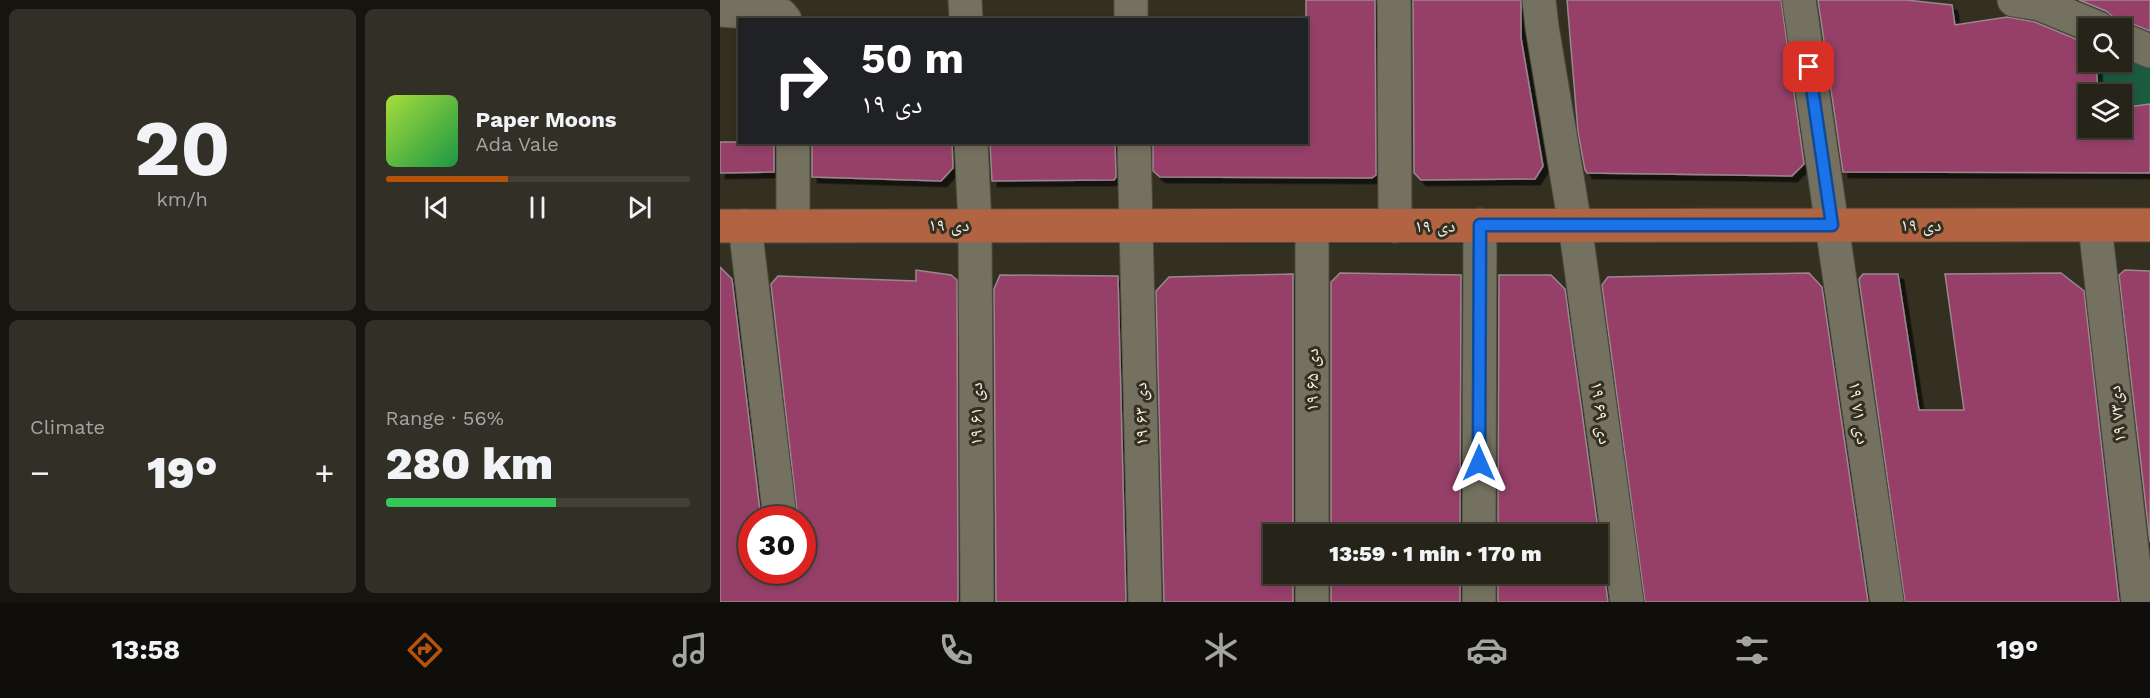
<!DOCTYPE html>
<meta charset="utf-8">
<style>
:root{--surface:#262419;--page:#323026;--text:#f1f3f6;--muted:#a4a4a2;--line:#424138;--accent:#b45309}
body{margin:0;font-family:"Work Sans","Noto Naskh Arabic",sans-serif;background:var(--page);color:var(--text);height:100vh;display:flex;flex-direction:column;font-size:22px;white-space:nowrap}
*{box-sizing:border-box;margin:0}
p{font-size:20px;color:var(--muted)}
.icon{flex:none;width:33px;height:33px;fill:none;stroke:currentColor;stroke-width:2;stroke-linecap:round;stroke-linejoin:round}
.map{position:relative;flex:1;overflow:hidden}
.drawer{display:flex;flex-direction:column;gap:9px;padding:9px;background:#15140e;width:720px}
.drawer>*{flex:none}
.hud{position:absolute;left:18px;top:18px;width:570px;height:126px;border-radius:0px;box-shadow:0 3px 9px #0003,0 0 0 2px var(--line);background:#202124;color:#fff;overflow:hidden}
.controls{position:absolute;left:1358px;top:18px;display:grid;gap:12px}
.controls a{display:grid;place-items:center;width:54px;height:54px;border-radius:0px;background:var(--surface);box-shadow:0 3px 9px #0003,0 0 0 2px var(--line);font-size:30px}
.speed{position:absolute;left:18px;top:506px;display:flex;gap:12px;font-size:30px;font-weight:700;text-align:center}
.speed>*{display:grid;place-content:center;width:78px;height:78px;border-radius:50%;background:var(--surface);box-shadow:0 3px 9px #0003,0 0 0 2px var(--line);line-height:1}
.speed .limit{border:9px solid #d22;background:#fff;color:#111}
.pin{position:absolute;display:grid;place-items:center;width:51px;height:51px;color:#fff;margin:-26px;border-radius:12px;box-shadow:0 3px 9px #0006}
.me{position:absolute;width:66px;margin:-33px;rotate:0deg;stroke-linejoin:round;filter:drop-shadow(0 0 4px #0008)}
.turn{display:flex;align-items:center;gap:21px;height:126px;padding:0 24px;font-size:27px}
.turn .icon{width:78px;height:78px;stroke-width:2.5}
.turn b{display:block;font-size:42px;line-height:51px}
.big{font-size:45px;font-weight:800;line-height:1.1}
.drawer .widget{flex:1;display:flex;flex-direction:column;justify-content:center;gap:9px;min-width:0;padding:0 21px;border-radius:9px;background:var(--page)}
.drawer .dial{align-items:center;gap:0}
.dial b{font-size:78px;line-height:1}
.song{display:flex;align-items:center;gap:18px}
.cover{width:72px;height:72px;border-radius:9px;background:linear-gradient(135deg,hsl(80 70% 55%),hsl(140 70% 35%))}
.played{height:6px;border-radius:3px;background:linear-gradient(90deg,var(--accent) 40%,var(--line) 40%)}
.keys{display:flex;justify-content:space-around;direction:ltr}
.heat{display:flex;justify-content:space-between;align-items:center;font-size:33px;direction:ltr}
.charge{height:9px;border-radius:4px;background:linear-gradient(90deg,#34c759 56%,var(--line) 0)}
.drawer .tiles{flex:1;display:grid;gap:9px;grid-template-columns:repeat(2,1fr)}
.trip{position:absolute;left:543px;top:524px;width:345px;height:60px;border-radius:0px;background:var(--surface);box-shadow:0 3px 9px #0003,0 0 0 2px var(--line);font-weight:800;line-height:60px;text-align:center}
.menu{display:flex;height:96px;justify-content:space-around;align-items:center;background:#0f0e0a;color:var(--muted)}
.menu .icon{width:42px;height:42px}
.menu .on{color:var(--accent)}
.menu b{font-size:27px;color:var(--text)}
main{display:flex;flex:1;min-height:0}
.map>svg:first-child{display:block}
</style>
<main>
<section class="drawer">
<div class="tiles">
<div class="widget dial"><b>20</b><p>km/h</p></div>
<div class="widget">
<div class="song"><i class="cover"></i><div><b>Paper Moons</b><p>Ada Vale</p></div></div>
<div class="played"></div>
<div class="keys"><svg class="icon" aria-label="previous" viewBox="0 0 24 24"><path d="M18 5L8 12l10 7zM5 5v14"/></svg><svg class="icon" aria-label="pause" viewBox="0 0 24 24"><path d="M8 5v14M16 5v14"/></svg><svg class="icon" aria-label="next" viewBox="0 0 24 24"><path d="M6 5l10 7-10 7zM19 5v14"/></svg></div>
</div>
<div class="widget"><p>Climate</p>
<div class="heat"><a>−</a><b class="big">19°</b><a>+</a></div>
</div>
<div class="widget"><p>Range · 56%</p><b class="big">280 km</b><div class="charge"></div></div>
</div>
</section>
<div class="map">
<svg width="1430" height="602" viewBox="0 0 1430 602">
<defs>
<filter id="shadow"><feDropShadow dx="5.5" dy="5.5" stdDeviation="0" flood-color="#0009"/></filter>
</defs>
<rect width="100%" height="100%" fill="#333021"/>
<!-- green -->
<path fill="#1b5c3f" d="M1401 56 1430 69V104L1401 108V94H1378L1376 62H1401Z"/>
<!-- building -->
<path fill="#963f69" stroke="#9a878e" stroke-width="1.5" filter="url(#shadow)" d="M586 0H655L656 175 652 178 440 177 433 171V142H586Z
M693 0H801V38L823 166 815 179 701 180 694 173Z
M847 0H1061L1084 164 1072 176 867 173 865 170 858 132Z
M1098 0H1186L1232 5 1235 25 1287 17 1315 22 1368 44V62H1376L1378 94H1368V128H1401V108L1430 104V173L1123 172Z
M1359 0H1430V31L1408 22H1395L1392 16 1386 11Z
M0 142H54V172L0 173Z
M92 142H232L233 168 221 181 92 177Z
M270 142H395L396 177 394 180 272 181Z
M0 267 12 279 41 519H32V570H82V519H78L51 284 58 276 196 281V270L231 275 237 280 238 602H0Z
M1405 270 1430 271V542L1399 275Z
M620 273 741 275 740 534H611V282Z
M1089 273 1102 287 1148 602H925L882 285 888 277Z
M1341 273 1364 291 1399 602H1185L1139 279 1143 274H1178L1199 410H1244L1225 274Z
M573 274V534H554V573H573V602H444L436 291 449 277Z
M280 275 398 276 406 602H276L274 289Z
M779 275H831L845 289 888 602H778V573H878V534H778Z
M611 573H740V602H611Z"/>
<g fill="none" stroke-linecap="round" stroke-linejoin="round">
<defs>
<path id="minor" d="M245 0 246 20
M411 0V20
M674 0 675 226
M819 0 822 27 855 225 907 602
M1079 0 1167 602
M1294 0 1320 4 1378 28
M0 10 61 15 65 20
M1401 39 1430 51
M251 142 255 225 257 602
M414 142 425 602
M73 225V142
M25 226 60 519
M1375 226 1418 602
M592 534V226
M759 534 760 225
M592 602V573
M759 602V573"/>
<path id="major" d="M0 226 1430 225"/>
</defs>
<!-- minor casing -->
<use href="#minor" stroke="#4e4b3f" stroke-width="35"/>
<!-- major casing -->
<use href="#major" stroke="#4e4b3f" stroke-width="35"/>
<!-- minor -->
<use href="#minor" stroke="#747160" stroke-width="33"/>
<!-- major -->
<use href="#major" stroke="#b16342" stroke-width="33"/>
</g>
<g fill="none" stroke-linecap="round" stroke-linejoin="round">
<defs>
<path id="route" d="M759 463 760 225H1112L1089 67"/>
</defs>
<!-- route casing -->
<use href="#route" stroke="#114b97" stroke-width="15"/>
<!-- route -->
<use href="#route" stroke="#1a73e8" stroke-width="10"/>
</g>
<g text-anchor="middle" stroke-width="6" stroke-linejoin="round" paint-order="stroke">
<!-- street labels -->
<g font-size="18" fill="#f0eee5" stroke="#333021">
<text x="229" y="231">۱۹ دی</text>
<text x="1201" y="231">۱۹ دی</text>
<text transform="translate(715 226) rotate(-1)" y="6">۱۹ دی</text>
<text transform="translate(592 380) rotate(-90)" y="6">۱۹ دی ۶۵</text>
<text transform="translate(881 413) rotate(82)" y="6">۱۹ دی ۶۹</text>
<text transform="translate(1139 413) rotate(82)" y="6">۱۹ دی ۷۱</text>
<text transform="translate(256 414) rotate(-90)" y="6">۱۹ دی ۶۱</text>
<text transform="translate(421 414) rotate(-91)" y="6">۱۹ دی ۶۳</text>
<text transform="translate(1397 414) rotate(-96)" y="6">۱۹ دی۷۳</text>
</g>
</g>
</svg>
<div class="controls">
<a><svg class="icon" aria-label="search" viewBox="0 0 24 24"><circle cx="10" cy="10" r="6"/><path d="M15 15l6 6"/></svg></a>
<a><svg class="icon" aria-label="layers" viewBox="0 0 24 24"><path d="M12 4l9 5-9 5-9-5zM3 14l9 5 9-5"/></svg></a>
</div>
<div class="speed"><div class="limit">30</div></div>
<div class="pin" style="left:1089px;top:67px;background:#d93025"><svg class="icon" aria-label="arrive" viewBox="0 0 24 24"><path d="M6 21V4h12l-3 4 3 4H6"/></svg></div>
<svg class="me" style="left:759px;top:463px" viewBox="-20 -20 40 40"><path d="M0-17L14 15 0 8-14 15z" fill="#1a73e8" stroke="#fff" stroke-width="4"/></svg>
<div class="trip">13:59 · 1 min · 170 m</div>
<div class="hud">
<div class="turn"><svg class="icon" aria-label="right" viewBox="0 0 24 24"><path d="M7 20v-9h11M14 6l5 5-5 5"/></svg><div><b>50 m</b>۱۹ دی</div></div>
</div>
</div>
</main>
<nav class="menu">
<b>13:58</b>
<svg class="icon on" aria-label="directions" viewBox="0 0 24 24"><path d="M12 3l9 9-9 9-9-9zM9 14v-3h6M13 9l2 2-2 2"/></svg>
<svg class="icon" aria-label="music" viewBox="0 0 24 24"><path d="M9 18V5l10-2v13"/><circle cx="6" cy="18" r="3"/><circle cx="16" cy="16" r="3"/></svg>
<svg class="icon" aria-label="phone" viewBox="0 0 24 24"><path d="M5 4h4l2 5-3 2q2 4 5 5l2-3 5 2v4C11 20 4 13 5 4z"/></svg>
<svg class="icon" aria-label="climate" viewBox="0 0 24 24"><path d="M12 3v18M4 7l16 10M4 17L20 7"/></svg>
<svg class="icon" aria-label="car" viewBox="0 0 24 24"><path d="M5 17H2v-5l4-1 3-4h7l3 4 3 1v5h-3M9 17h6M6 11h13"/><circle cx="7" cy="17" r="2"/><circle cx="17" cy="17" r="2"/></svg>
<svg class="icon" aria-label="filters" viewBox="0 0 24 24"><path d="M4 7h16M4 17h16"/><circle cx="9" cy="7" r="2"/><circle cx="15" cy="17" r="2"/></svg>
<b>19°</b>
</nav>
